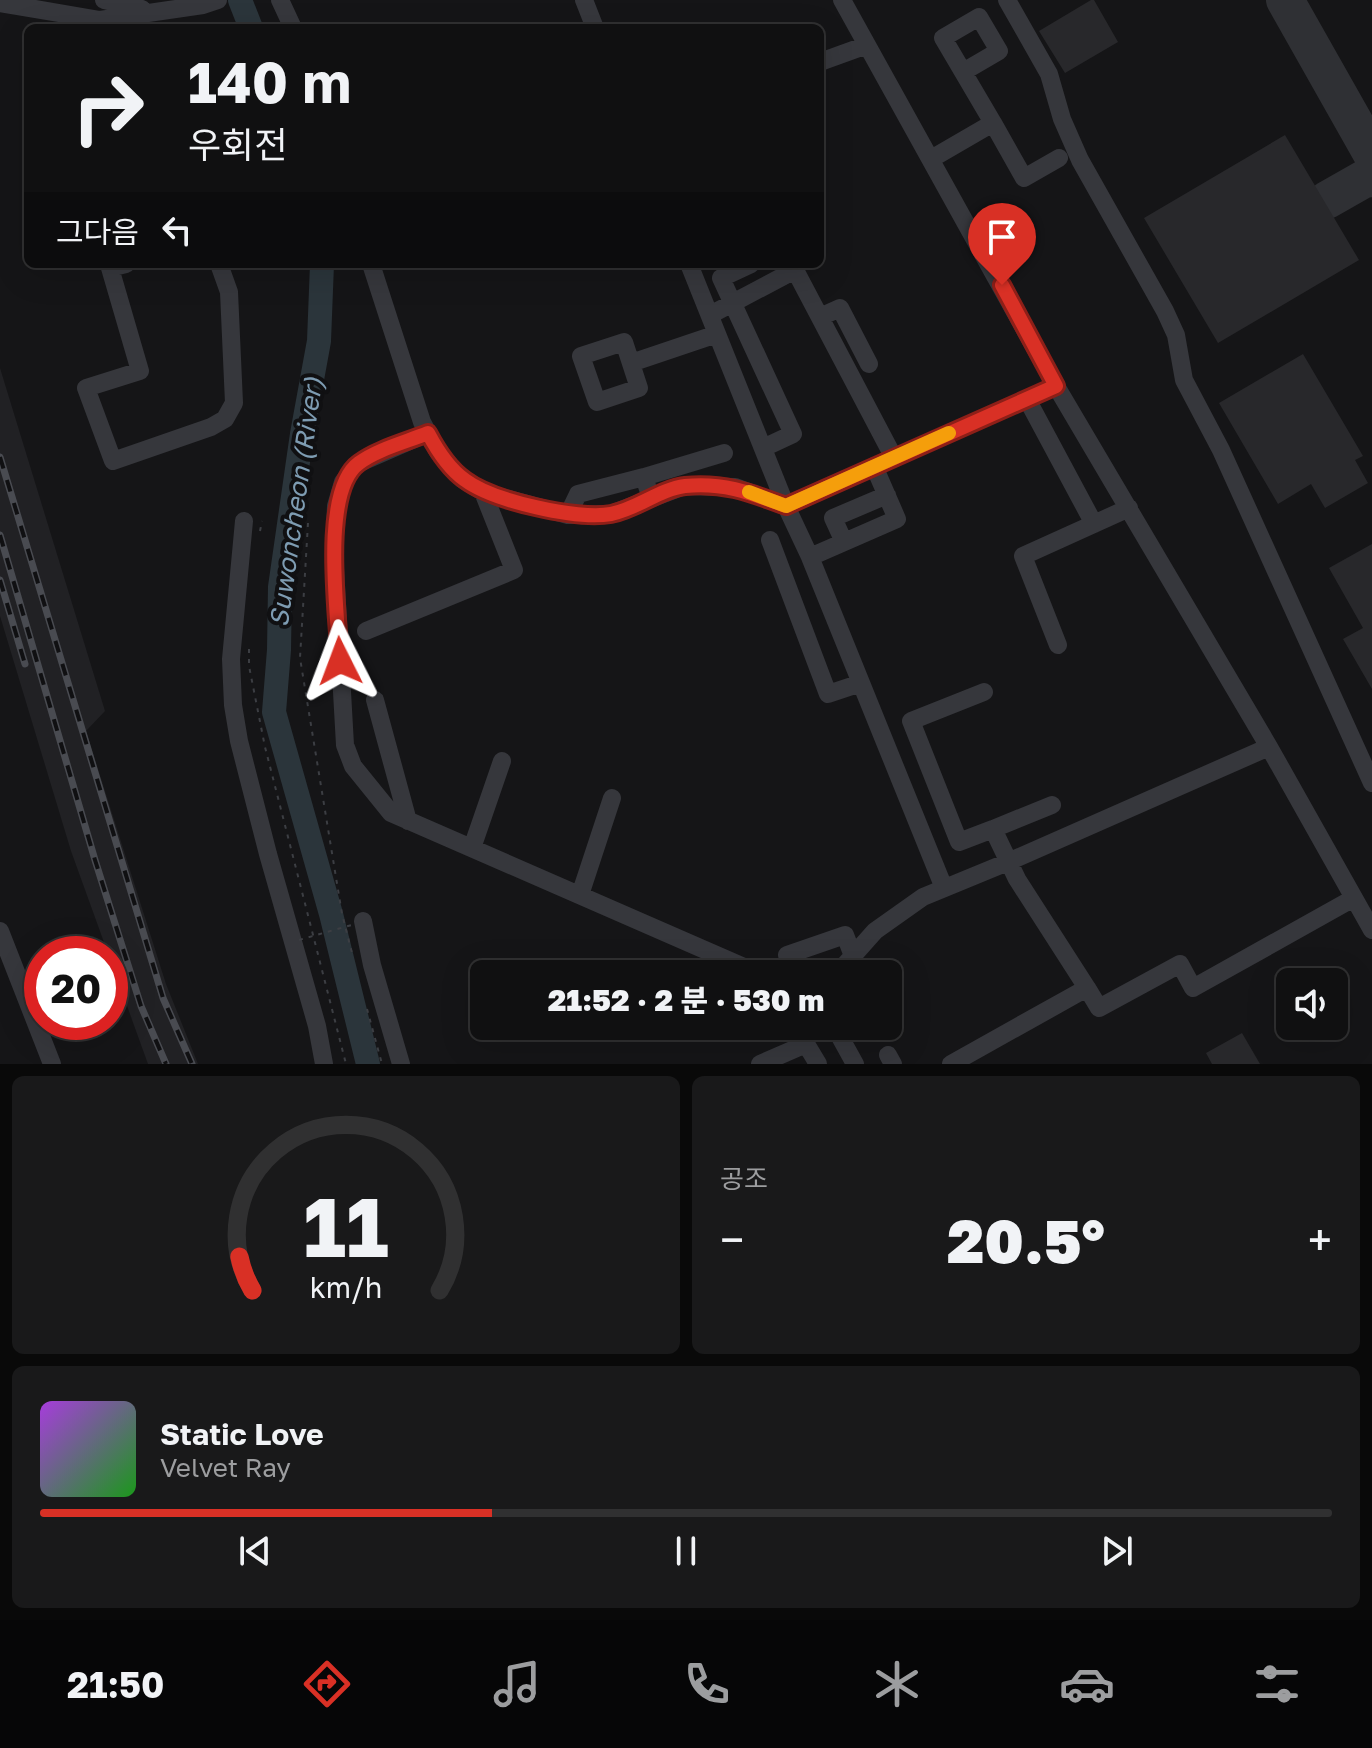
<!DOCTYPE html>
<html lang="ko">
<meta charset="utf-8">
<style>
:root{--surface:#101011;--page:#19191a;--text:#f1f3f6;--muted:#9c9d9f;--line:#303031;--accent:#d93025}
body{margin:0;font-family:"Golos Text","Noto Sans KR",sans-serif;background:var(--page);color:var(--text);height:100vh;display:flex;flex-direction:column;font-size:30px;white-space:nowrap}
*{box-sizing:border-box;margin:0}
p{font-size:26px;color:var(--muted)}
.icon{flex:none;width:44px;height:44px;fill:none;stroke:currentColor;stroke-width:2;stroke-linecap:round;stroke-linejoin:round}
.map{position:relative;height:1064px;overflow:hidden}
.details{display:flex;flex-direction:column;gap:12px;padding:12px;background:#090909;flex:1}
.details>*{flex:none}
.guide{position:absolute;left:24px;top:24px;width:800px;height:244px;border-radius:12px;box-shadow:0 8px 32px #0002,0 0 0 2px var(--line);background:#101011;color:var(--text);overflow:hidden}
.fabs{position:absolute;left:1276px;top:968px;display:grid;gap:16px}
.fabs a{display:grid;place-items:center;width:72px;height:72px;border-radius:12px;background:var(--surface);box-shadow:0 8px 32px #0002,0 0 0 2px var(--line);font-size:40px}
.speed{position:absolute;left:24px;top:936px;display:flex;gap:16px;font-size:40px;font-weight:700;text-align:center}
.speed>*{display:grid;place-content:center;width:104px;height:104px;border-radius:50%;background:var(--surface);box-shadow:0 8px 32px #0002,0 0 0 2px var(--line);line-height:1}
.speed .limit{border:12px solid #d22;background:#fff;color:#111}
.pin{position:absolute;display:grid;place-items:center;width:68px;height:68px;color:#fff;margin:-82px -34px;border-radius:50% 50% 50% 0;rotate:-45deg;box-shadow:0 0 8px #0007}
.pin .icon{rotate:45deg}
.me{position:absolute;width:88px;margin:-44px;rotate:357deg;stroke-linejoin:round;filter:drop-shadow(0 0 6px #0008)}
.turn{display:flex;align-items:center;gap:28px;height:168px;padding:0 32px;font-size:36px}
.turn .icon{width:104px;height:104px;stroke-width:2.5}
.turn b{display:block;font-size:56px;line-height:68px}
.then{display:flex;align-items:center;height:76px;padding:0 32px;background:#0003;gap:16px;font-size:30px}
.big{font-size:60px;font-weight:800;line-height:1.1}
.details .card{flex:1;display:flex;flex-direction:column;justify-content:center;gap:12px;min-width:0;padding:0 28px;border-radius:12px;background:var(--page)}
.details .dial{align-items:center;gap:0}
.dial svg{height:208px;overflow:visible;fill:none;stroke:var(--line);stroke-width:7;stroke-linecap:round;text-anchor:middle}
.dial text{fill:var(--text);stroke:none}
.song{display:flex;align-items:center;gap:24px}
.cover{width:96px;height:96px;border-radius:12px;background:linear-gradient(135deg,hsl(280 70% 55%),hsl(120 70% 35%))}
.played{height:8px;border-radius:4px;background:linear-gradient(90deg,var(--accent) 35%,var(--line) 35%)}
.keys{display:flex;justify-content:space-around;direction:ltr}
.heat{display:flex;justify-content:space-between;align-items:center;font-size:44px;direction:ltr}
.details .tiles{flex:1;display:grid;gap:12px;grid-template-columns:1fr 1fr}
.card:last-child{grid-column:span 2}
.trip{position:absolute;left:470px;top:960px;width:432px;height:80px;border-radius:12px;background:var(--surface);box-shadow:0 8px 32px #0002,0 0 0 2px var(--line);font-weight:800;line-height:80px;text-align:center}
.tabs{display:flex;height:128px;justify-content:space-around;align-items:center;background:#060607;color:var(--muted)}
.tabs .icon{width:56px;height:56px}
.tabs .active{color:var(--accent)}
.tabs b{font-size:36px;color:var(--text)}
.map>svg:first-child{display:block}
</style>
<div class="map">
<svg width="1372" height="1064" viewBox="0 0 1372 1064">
<rect width="100%" height="100%" fill="#151517"/>
<!-- built -->
<path fill="#212124" d="M0 368 105 711 86 731 166 984 198 1064H148L71 851 0 616Z"/>
<g fill="none" stroke-linecap="round" stroke-linejoin="round">
<!-- river -->
<path stroke="#2b353b" stroke-width="24" d="M240 0 251 28
M322 264 319 341 302 434 280 587 279 650 274 712 331 914 368 1064"/>
<!-- taxiway -->
<path stroke="#2f3034" stroke-width="38" d="M1285 0 1372 154
M1327 200 1364 179 1372 178"/>
</g>
<!-- building -->
<path fill="#28282b" d="M1091 0H1094L1118 42 1065 73 1039 31Z
M1285 135 1359 260 1218 343 1144 218Z
M1303 354 1363 456 1355 460 1368 483 1325 508 1311 484 1278 504 1219 403Z
M1372 544V689L1343 639 1363 628 1329 568Z
M1242 1033 1260 1064H1212L1206 1053Z"/>
<g fill="none" stroke-linecap="round" stroke-linejoin="round">
<!-- path -->
<path stroke="#3c3e43" stroke-width="2" stroke-dasharray="4 6" stroke-linecap="butt" d="M308 523 300 658 342 914 352 953
M260 531 262 521
M249 649V666L265 747 346 1064
M367 1009 382 1064"/>
<!-- minor -->
<path stroke="#36373c" stroke-width="18" d="M104 0 142 9
M280 0 293 28
M584 0 595 28
M842 0 1056 386 1269 747 1372 930
M1007 0 1049 74 1062 119 1080 160 1165 311 1176 335 1184 380 1221 450 1372 783
M0 3 100 20 203 5 218 0
M820 62 867 45
M963 72 999 51 979 17 943 38 993 123
M931 159 993 123 1024 178 1059 158
M126 264 110 268 140 371 86 388 113 461 211 427 225 419 234 403 229 292 219 264
M371 264 422 422 438 452 462 479 483 492 568 515 611 514 684 486 735 487 786 506 810 557 944 888
M689 264 786 506 1056 386
M751 264 721 278 793 434 763 448
M710 315 795 270 894 458
M820 317 840 308 869 364
M624 342 639 388 597 402 581 356Z
M631 363 717 334
M1027 399 1094 524
M428 433 357 464 343 482 336 506 334 550 345 745 353 766 391 813 760 974
M651 498 644 477 724 453
M568 515 578 494 644 477
M244 521 231 659 233 705 239 741 268 854 317 1026 324 1064
M770 540 828 694 861 683
M844 542 833 518 887 495
M810 557 897 519 874 466
M366 631 514 570 483 492
M1058 645 1023 556 1129 508
M984 692 911 721 959 842 993 829
M375 700 408 821
M1052 805 993 829 1017 879 1087 988
M472 848 502 761
M580 895 612 798
M363 921 372 965 401 1064
M0 931 52 1064
M787 955 845 935 853 956
M842 974 843 967 875 931 923 897 1008 862 1269 747
M834 1026 855 1064
M888 1055 893 1064
M760 1064 806 1044 818 1064
M951 1064 1087 988 1099 1008 1180 964 1193 988 1354 898"/>
<defs>
<path id="rail" d="M0 457 163 998 192 1064
M0 535 95 860 141 1006 166 1064
M0 580 25 664"/>
</defs>
<!-- rail casing -->
<use href="#rail" stroke="#494b51" stroke-width="7"/>
<!-- rail -->
<use href="#rail" stroke="#101012" stroke-width="4" stroke-dasharray="12" stroke-linecap="butt"/>
<!-- path-bridge -->
<path stroke="#3c3e43" stroke-width="2" stroke-dasharray="4 6" stroke-linecap="butt" d="M299 940 355 924"/>
</g>
<g fill="none" stroke-linecap="round" stroke-linejoin="round">
<defs>
<path id="route" d="M340 661C338 616 320 491 359 463 378 449 406 442 428 433 437 450 449 469 465 480 493 501 577 520 611 514 637 509 660 489 685 486 724 482 751 493 786 506L1056 386 1002 285"/>
</defs>
<!-- route casing -->
<use href="#route" stroke="#8d1f18" stroke-width="20"/>
<!-- route -->
<use href="#route" stroke="#d93025" stroke-width="14"/>
<!-- slow -->
<path stroke="#f59e0b" stroke-width="14" d="M749 492 786 506 949 433"/>
</g>
<g text-anchor="middle" stroke-width="8" stroke-linejoin="round" paint-order="stroke">
<!-- water labels -->
<g font-size="26" font-style="italic" fill="#7e9cb2" stroke="#101012">
<text transform="translate(296 502) rotate(-82)" y="9">Suwoncheon (River)</text>
</g>
</g>
</svg>
<div class="fabs">
<a><svg class="icon" aria-label="sound" viewBox="0 0 24 24"><path d="M4 9h4l5-4v14l-5-4H4zM17 9q2 3 0 6"/></svg></a>
</div>
<div class="speed"><div class="limit">20</div></div>
<div class="pin" style="left:1002px;top:285px;background:#d93025"><svg class="icon" aria-label="arrive" viewBox="0 0 24 24"><path d="M6 21V4h12l-3 4 3 4H6"/></svg></div>
<svg class="me" style="left:340px;top:661px" viewBox="-20 -20 40 40"><path d="M0-17L14 15 0 8-14 15z" fill="#d93025" stroke="#fff" stroke-width="4"/></svg>
<div class="trip">21:52 · 2 분 · 530 m</div>
<div class="guide">
<div class="turn"><svg class="icon" aria-label="right" viewBox="0 0 24 24"><path d="M7 20v-9h11M14 6l5 5-5 5"/></svg><div><b>140 m</b>우회전</div></div>
<div class="then">그다음<svg class="icon" aria-label="left" viewBox="0 0 24 24"><path d="M17 20v-9H6M10 6l-5 5 5 5"/></svg></div>
</div>
</div>
<section class="details">
<div class="tiles">
<div class="card dial"><svg viewBox="0 0 100 80">
<path d="M14 69A42 42 0 1 1 86 69"/>
<path d="M14 69A42 42 0 0 1 9 56" stroke="#d93025"/>
<text x="50" y="56" font-size="32" font-weight="700">11</text>
<text x="50" y="72" font-size="11">km/h</text>
</svg></div>
<div class="card"><p>공조</p>
<div class="heat"><a>−</a><b class="big">20.5°</b><a>+</a></div>
</div>
<div class="card">
<div class="song"><i class="cover"></i><div><b>Static Love</b><p>Velvet Ray</p></div></div>
<div class="played"></div>
<div class="keys"><svg class="icon" aria-label="previous" viewBox="0 0 24 24"><path d="M18 5L8 12l10 7zM5 5v14"/></svg><svg class="icon" aria-label="pause" viewBox="0 0 24 24"><path d="M8 5v14M16 5v14"/></svg><svg class="icon" aria-label="next" viewBox="0 0 24 24"><path d="M6 5l10 7-10 7zM19 5v14"/></svg></div>
</div>
</div>
</section>
<nav class="tabs">
<b>21:50</b>
<svg class="icon active" aria-label="directions" viewBox="0 0 24 24"><path d="M12 3l9 9-9 9-9-9zM9 14v-3h6M13 9l2 2-2 2"/></svg>
<svg class="icon" aria-label="music" viewBox="0 0 24 24"><path d="M9 18V5l10-2v13"/><circle cx="6" cy="18" r="3"/><circle cx="16" cy="16" r="3"/></svg>
<svg class="icon" aria-label="phone" viewBox="0 0 24 24"><path d="M5 4h4l2 5-3 2q2 4 5 5l2-3 5 2v4C11 20 4 13 5 4z"/></svg>
<svg class="icon" aria-label="climate" viewBox="0 0 24 24"><path d="M12 3v18M4 7l16 10M4 17L20 7"/></svg>
<svg class="icon" aria-label="car" viewBox="0 0 24 24"><path d="M5 17H2v-5l4-1 3-4h7l3 4 3 1v5h-3M9 17h6M6 11h13"/><circle cx="7" cy="17" r="2"/><circle cx="17" cy="17" r="2"/></svg>
<svg class="icon" aria-label="filters" viewBox="0 0 24 24"><path d="M4 7h16M4 17h16"/><circle cx="9" cy="7" r="2"/><circle cx="15" cy="17" r="2"/></svg>
</nav>
